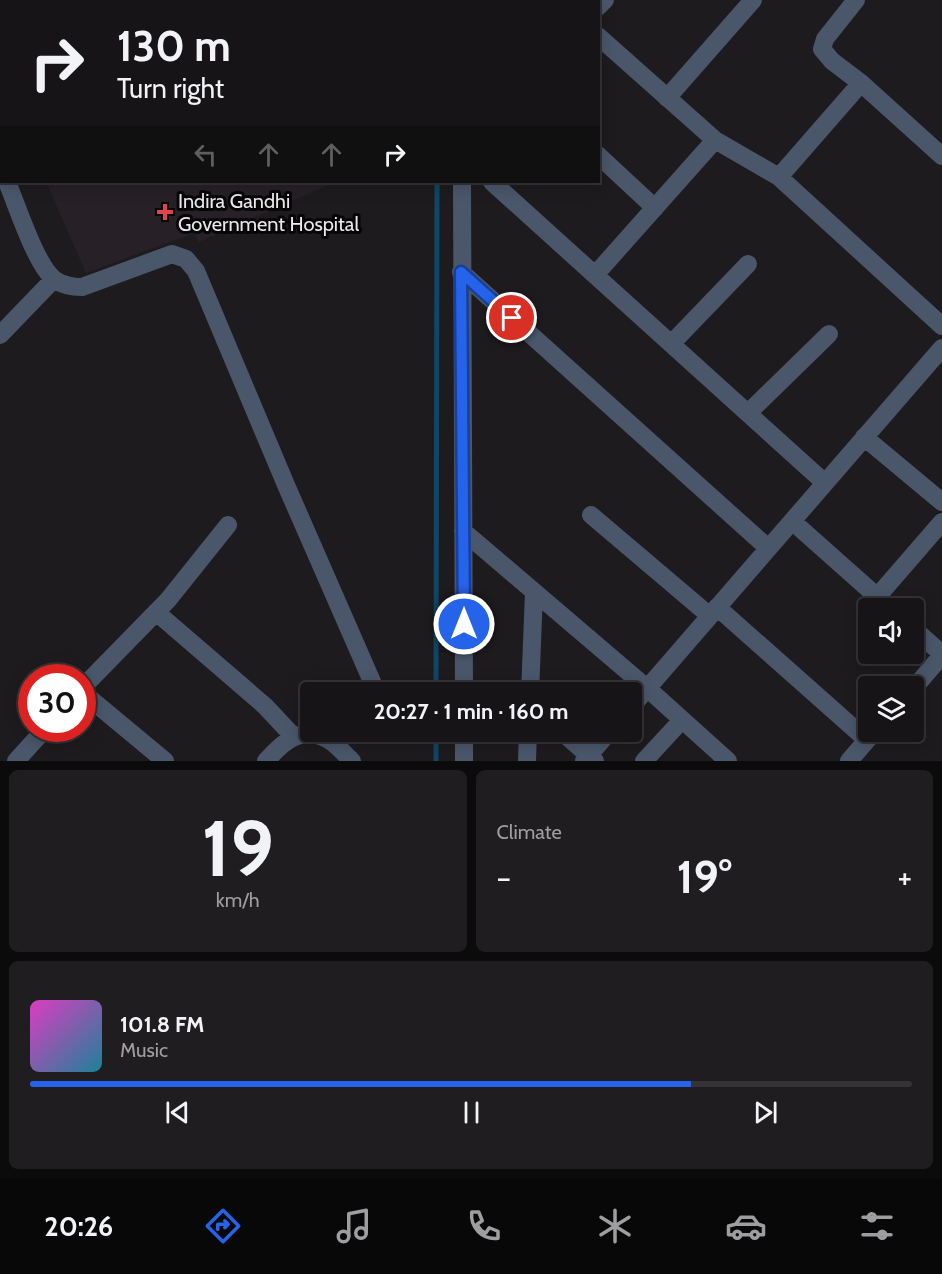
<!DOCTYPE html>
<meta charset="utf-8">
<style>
:root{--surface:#161416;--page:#1f1d1f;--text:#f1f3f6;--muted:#9e9ea1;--line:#353335;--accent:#2563eb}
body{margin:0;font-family:Cabin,sans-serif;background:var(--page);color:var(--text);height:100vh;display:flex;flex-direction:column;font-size:22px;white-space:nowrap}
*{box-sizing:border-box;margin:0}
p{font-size:20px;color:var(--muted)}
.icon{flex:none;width:33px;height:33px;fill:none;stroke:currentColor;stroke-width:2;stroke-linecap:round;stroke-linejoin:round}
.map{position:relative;height:761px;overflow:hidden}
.side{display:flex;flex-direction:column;gap:9px;padding:9px;background:#0c0b0c;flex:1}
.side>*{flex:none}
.top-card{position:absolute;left:0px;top:0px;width:600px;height:183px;box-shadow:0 3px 15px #0003,0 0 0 2px var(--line);background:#161416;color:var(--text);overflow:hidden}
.fabs{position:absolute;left:858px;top:598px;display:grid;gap:12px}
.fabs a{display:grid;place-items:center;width:66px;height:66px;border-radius:6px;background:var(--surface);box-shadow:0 3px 15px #0003,0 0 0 2px var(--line);font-size:30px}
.speed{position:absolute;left:18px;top:664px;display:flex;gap:12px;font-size:30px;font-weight:700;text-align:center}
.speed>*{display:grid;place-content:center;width:78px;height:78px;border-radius:50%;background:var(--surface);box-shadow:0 3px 15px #0003,0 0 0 2px var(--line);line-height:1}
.speed .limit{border:9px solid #d22;background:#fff;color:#111}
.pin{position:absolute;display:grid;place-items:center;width:51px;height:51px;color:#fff;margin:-26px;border:3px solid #fff;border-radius:50%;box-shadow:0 2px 6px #0007}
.me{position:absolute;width:66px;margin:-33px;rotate:0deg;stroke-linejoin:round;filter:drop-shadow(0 0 4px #0008)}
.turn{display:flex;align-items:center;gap:21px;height:126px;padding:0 18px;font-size:27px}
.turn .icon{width:78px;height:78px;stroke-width:2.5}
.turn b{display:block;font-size:42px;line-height:51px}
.lanes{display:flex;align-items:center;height:57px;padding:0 18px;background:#0003;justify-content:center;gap:30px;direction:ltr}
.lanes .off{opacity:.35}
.big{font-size:45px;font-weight:800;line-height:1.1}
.side .widget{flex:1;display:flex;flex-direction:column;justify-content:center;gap:9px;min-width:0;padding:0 21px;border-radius:9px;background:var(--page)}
.side .dial{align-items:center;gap:0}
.dial b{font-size:78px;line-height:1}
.song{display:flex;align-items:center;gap:18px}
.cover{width:72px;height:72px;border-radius:9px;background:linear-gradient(135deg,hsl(310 70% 55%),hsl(190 70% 35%))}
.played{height:6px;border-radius:3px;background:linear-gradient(90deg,var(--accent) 75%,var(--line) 75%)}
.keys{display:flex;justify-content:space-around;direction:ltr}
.heat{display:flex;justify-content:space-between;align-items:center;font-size:33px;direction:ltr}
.side .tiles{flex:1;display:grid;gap:9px;grid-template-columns:1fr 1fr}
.widget:last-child{grid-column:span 2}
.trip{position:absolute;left:300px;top:682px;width:342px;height:60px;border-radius:6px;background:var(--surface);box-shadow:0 3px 15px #0003,0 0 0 2px var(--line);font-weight:800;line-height:60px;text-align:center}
.dock{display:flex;height:96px;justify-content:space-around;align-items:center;background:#090809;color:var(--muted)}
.dock .icon{width:42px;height:42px}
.dock .current{color:var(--accent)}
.dock b{font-size:27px;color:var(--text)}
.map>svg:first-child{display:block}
</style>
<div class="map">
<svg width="942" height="761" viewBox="0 0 942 761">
<rect width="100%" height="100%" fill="#1d1b1d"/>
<!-- built -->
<path fill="#272027" d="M0 0H423V1L2 2 1 78Z
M46 182H335L199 242 194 233 86 273Z"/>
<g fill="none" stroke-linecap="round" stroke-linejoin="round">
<!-- stream -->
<path stroke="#104666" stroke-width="5" d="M436 0V2
M436 693 437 182
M436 761V732"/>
<!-- minor -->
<path stroke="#4a576a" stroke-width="18" d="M559 0 561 2
M856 0 825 39 822 49 832 61 861 83 942 156
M464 2V0
M537 2 538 0
M598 7 605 0
M598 36 715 140 779 177
M861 83 779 177 942 326
M667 98 753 0
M598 155 655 208
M0 165 2 169
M7 182C17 205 36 266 55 280 64 286 72 287 82 287L172 254 186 259 196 271 286 485 377 693
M462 182 464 693
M492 182 825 483
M461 272 768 548
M595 275 715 140
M0 335 54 279
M671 344 748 264
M748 413 829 334
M864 437 942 502
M591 515 710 616
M792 521 891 609
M463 531 647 688 728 761
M877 597 942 522
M717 607 867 740
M156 612 265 706 294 737
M914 629 942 654
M82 688 168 600 228 525
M914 688 942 655
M82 692 165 761
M530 693 534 592
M632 706 942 348
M464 732V761
M562 732 595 761
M16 761 45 729
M266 761C282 743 300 725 327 739 336 743 344 754 352 761
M527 761 528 732
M584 761 609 732
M644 761 682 720
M849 761 874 732"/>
</g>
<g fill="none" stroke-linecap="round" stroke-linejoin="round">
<defs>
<path id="route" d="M464 624 461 272 512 318"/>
</defs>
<!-- route casing -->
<use href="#route" stroke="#184099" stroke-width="15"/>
<!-- route -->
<use href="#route" stroke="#2563eb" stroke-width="10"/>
</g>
<!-- markers -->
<path fill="#e0444e" stroke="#070607" stroke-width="2" d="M162 203h6v6h6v6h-6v6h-6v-6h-6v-6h6z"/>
<g text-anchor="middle" stroke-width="6" stroke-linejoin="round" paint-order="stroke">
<!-- poi labels -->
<g font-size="20" fill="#eae8ea" stroke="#070607" text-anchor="start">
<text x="178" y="208">Indira Gandhi<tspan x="178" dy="23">Government Hospital</tspan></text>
</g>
</g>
</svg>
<div class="fabs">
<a><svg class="icon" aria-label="sound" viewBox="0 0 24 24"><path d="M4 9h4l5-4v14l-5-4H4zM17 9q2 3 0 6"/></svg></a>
<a><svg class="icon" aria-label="layers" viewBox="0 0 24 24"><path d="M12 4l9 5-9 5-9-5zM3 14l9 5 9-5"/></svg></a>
</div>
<div class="speed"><div class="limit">30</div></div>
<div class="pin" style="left:512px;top:318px;background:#d93025"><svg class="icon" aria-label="arrive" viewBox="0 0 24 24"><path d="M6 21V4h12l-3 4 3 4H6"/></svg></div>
<svg class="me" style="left:464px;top:624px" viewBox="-20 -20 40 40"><circle r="17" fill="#2563eb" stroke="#fff" stroke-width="3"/><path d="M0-11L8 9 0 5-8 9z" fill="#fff"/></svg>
<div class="trip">20:27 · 1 min · 160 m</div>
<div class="top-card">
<div class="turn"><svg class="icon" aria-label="right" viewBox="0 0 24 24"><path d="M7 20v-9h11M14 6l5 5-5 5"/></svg><div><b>130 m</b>Turn right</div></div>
<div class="lanes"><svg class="icon off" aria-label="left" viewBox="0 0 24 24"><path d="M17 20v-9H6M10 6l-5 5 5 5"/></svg><svg class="icon off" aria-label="ahead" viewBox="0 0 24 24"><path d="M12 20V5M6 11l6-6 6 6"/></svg><svg class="icon off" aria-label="ahead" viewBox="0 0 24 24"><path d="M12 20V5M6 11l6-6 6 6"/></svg><svg class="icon" aria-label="right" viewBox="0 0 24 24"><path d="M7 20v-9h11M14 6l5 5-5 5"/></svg></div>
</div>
</div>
<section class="side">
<div class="tiles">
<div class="widget dial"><b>19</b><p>km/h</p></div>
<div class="widget"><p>Climate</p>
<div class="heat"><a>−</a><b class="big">19°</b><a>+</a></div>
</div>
<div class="widget">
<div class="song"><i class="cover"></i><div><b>101.8 FM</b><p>Music</p></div></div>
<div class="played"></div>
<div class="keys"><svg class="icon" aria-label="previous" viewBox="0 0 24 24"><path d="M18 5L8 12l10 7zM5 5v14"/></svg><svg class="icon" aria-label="pause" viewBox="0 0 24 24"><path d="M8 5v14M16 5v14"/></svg><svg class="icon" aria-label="next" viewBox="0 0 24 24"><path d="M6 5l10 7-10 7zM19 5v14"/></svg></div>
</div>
</div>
</section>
<nav class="dock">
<b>20:26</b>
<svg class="icon current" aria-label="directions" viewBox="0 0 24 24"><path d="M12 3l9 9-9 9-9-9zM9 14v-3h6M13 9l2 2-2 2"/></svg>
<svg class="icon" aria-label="music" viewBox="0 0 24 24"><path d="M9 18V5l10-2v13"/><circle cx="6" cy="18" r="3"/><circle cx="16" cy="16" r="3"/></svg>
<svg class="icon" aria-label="phone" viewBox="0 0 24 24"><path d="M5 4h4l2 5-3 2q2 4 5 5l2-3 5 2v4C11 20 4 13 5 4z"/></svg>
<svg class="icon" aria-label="climate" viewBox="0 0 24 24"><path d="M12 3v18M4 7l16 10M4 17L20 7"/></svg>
<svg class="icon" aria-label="car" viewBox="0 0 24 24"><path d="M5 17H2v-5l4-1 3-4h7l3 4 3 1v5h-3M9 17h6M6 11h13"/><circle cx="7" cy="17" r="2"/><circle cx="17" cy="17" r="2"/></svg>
<svg class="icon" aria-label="filters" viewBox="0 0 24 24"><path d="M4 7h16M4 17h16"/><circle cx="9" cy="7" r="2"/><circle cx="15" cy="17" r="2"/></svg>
</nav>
